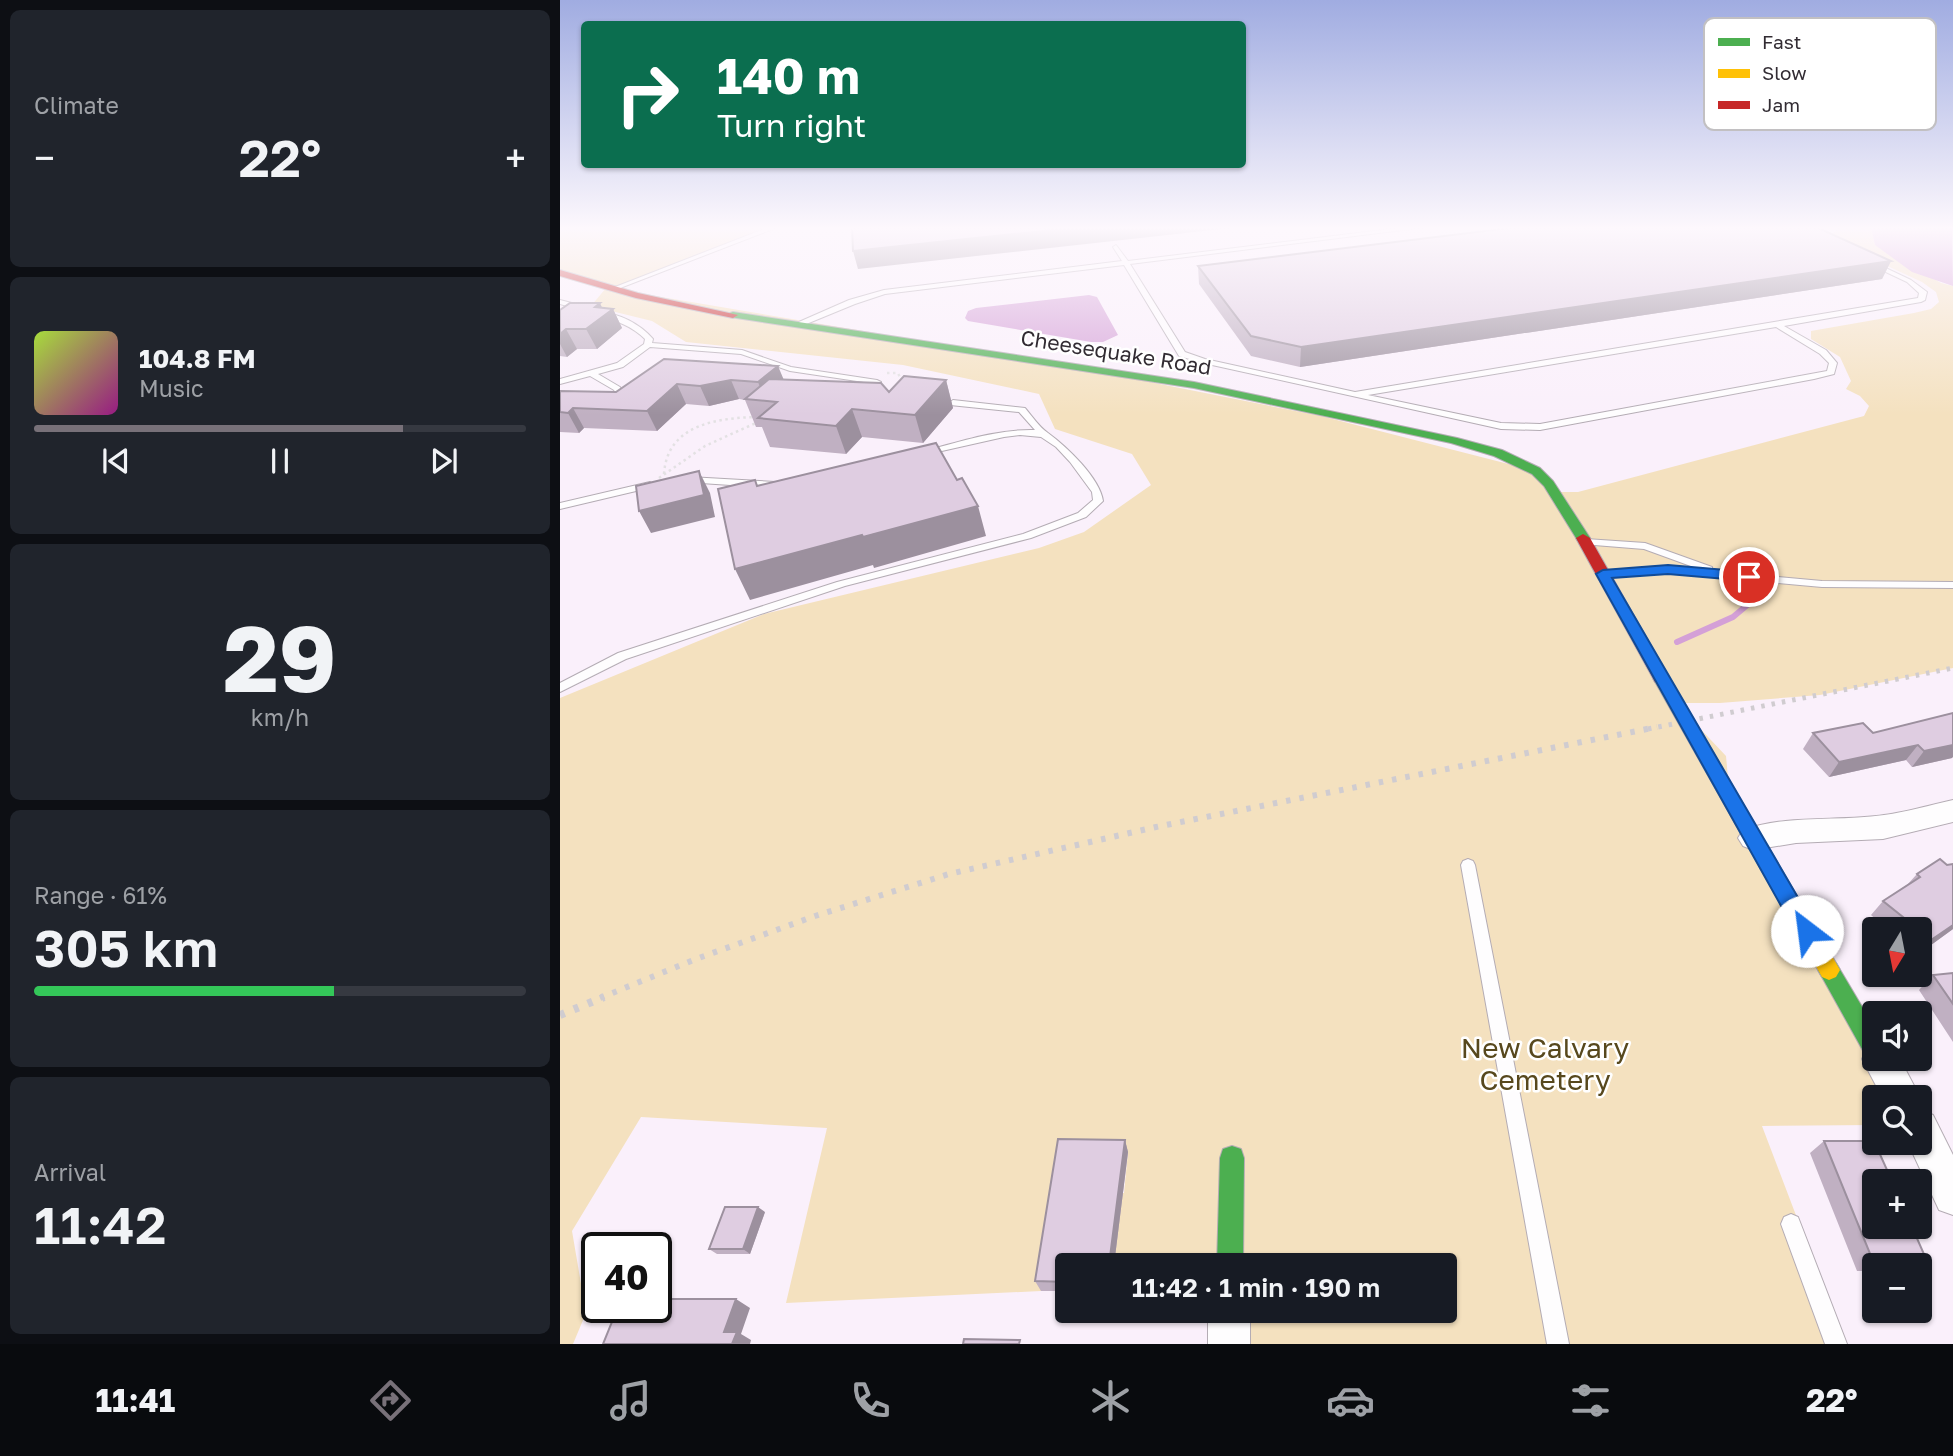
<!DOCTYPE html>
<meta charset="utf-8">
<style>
:root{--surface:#171b24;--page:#20242c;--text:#f1f3f6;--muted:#9ea1a6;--line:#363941;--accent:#787179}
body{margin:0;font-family:"Golos Text",sans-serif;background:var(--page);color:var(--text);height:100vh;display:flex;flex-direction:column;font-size:26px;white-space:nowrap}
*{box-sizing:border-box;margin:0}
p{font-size:23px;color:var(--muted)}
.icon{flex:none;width:38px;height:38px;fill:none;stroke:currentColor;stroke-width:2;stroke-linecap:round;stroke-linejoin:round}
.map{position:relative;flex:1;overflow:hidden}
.side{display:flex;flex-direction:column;gap:10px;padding:10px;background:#0d0f14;width:560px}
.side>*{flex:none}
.top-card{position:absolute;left:21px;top:21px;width:665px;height:147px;border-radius:7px;box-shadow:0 2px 5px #0004;background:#0b6e4f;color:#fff;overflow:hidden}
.needle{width:46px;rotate:190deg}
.controls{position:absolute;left:1302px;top:917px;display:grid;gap:14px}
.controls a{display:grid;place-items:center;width:70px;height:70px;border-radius:7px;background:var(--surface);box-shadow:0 2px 5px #0004;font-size:35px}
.speed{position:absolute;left:21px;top:1232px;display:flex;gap:14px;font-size:35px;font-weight:700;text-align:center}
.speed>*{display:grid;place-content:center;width:91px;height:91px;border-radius:50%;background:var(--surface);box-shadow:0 2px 5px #0004;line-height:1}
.speed .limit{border:4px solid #111;border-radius:10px;background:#fff;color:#111}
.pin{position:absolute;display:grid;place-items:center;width:60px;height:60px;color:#fff;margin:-30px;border:4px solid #fff;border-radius:50%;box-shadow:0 2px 7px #0007}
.me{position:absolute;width:77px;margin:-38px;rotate:330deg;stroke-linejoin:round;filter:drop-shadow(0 0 5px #0008)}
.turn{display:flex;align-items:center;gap:24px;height:147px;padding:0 21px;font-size:32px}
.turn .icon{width:91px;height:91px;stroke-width:2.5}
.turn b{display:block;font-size:49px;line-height:60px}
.big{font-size:52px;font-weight:600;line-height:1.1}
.side .widget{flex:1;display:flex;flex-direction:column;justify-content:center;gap:10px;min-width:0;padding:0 24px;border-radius:10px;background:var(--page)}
.side .dial{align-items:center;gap:0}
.dial b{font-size:91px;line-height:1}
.song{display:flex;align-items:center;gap:21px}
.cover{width:84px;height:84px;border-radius:10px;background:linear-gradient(135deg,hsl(80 70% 55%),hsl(310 70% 35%))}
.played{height:7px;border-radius:4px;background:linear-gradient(90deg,var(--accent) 75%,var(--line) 75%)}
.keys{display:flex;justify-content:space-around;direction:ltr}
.heat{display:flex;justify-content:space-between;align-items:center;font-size:38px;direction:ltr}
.charge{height:10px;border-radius:5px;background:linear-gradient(90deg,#34c759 61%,var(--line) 0)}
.trip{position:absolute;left:495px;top:1253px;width:402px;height:70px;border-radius:7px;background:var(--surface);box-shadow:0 2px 5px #0004;font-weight:600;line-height:70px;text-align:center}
.menu{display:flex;height:112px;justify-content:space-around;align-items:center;background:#090b0e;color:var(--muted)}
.menu .icon{width:49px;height:49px}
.menu .selected{color:var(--accent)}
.menu b{font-size:32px;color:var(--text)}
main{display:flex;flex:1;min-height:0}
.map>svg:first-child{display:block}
</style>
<main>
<section class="side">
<div class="widget"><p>Climate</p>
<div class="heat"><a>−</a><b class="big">22°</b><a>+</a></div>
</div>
<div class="widget">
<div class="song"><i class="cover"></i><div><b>104.8 FM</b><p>Music</p></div></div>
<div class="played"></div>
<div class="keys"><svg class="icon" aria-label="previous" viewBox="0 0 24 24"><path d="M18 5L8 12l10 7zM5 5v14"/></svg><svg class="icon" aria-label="pause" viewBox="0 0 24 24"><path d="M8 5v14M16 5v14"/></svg><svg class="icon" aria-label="next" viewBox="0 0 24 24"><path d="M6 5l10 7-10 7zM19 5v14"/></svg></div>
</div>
<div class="widget dial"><b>29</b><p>km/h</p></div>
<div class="widget"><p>Range · 61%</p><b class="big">305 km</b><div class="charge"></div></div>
<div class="widget"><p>Arrival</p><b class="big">11:42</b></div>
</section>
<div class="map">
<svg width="1393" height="1344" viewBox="0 0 1393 1344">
<rect width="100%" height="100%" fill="#faf0fb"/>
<!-- green -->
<path fill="#f4e1bf" d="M0 227H215L54 289 499 364 761 416 976 471 994 492H1018L1304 416 1309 406 1300 396 1286 389 1291 381 1280 357 1251 339V331L1354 313 1371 309 1379 302 1376 292 1362 282 1267 238 1280 227H1311L1315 245 1381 283 1393 286V668L1260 695 1160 703H1116L1166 756 1170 799 1314 1048V1059H1320L1342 1097H1314V1125L1202 1126 1285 1344H669V1311H886V1265H554L556 1193H564L568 1152 503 1151 481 1291 226 1303 267 1128 81 1117 12 1231 26 1313 13 1344H0V698L204 614 479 548 524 532 591 485 572 454 495 429 479 394 343 365 126 342 92 321 31 306 46 288 0 273Z"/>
<!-- water -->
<path fill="#d4a0d7" d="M1311 227H1392L1393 286 1352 272 1315 245Z
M529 295 537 297 558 335 543 342H531L408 321 405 318 408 311 416 308Z"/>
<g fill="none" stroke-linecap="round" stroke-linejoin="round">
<!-- stream -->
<path stroke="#d4a0d7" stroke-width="6" d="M1117 642 1173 617 1198 596"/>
<defs>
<path id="lane" d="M209 227H218L55 290 50 289Z
M847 227H867L570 264 625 352 645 359 795 392 1358 298 1359 293 1347 282 1311 265V263L1313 262 1351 280 1367 292 1365 300 1361 302 1224 326 1266 350 1277 363 1274 374 1254 379 980 430 941 429 643 363 619 356 564 265 325 294 295 304 239 327 232 325 289 300 324 290 562 261 553 247 556 245 568 261ZM1216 327 1260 354 1269 363 1267 371 980 424 941 423 808 395Z
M0 300 27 307 28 309 24 311 0 304Z
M39 312C59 313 80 324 93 339L92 343 182 350 231 367 317 380 321 382 317 384 230 371 181 354 90 347 63 367 38 374 60 387 69 405 65 408 61 405 54 390 30 376 0 384V379L57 363 84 344 85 339C72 326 57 321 39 316Z
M393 400 465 408C472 416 479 427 488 433 506 446 540 478 543 501L526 517 471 538 285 586 66 659 0 692V683L58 653 277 582 463 534 518 513 533 500 532 492 510 462 496 447 481 437 460 435 444 437 364 455V451C400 442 437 429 475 430L459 412 390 405 389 403Z
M129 477 215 482 220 485 215 488 126 482 124 480Z
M90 482 95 485 93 487 0 509V503Z
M1026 539 1085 543 1152 567V571L1262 581 1393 582V588L1262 587 1108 573 1043 577 1038 574 1039 572 1108 567 1139 569 1084 549 1022 544 1021 542Z
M908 859 913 861 915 865 1009 1344H987L901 865 903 861Z
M1231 1214 1238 1217 1287 1344H1265L1221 1224 1224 1217Z"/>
<path id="street" d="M1393 800V822L1323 839 1236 843 1193 850 1183 846 1178 838 1183 830C1228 814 1277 822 1324 815 1347 812 1370 805 1393 800Z
M1314 1044V1059H1340L1360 1097V1098L1322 1097 1302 1059 1308 1047Z
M1360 1109 1373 1115 1393 1155V1215L1379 1210 1348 1143H1360Z
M648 1311H690V1344H648Z"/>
<path id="fast" d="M173 312 634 382 897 438 942 450 980 468 993 481 1030 538 1028 541H1018L984 486 972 474 934 456 891 443 634 388 170 317V313Z
M1269 960 1276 963 1314 1027 1315 1059 1306 1056 1262 977 1258 970 1262 963Z
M672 1146 681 1149 684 1158 683 1265H657L660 1158 663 1149Z"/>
<path id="slow" d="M1101 672 1107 674 1276 963 1280 970 1276 977 1269 980 1262 977 1093 678Z"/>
<path id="jam" d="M0 270 78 293 178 315 173 318 76 298 0 276Z
M1023 534 1030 538 1109 678 1107 682H1095L1093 678 1016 538Z"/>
</defs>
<!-- lane casing -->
<use href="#lane" stroke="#b4acb4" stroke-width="2"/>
<!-- street casing -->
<use href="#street" stroke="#b4acb4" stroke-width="2"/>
<!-- fast casing -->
<use href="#fast" stroke="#b4acb4" stroke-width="2"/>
<!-- slow casing -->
<use href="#slow" stroke="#b4acb4" stroke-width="2"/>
<!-- jam casing -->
<use href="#jam" stroke="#b4acb4" stroke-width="2"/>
<!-- path -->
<path stroke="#e3e1e3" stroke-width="2.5" stroke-dasharray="2.5 3.5" stroke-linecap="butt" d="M327 373H338L342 382
M104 474C107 425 156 418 197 417
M99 478 145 446 198 422"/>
<!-- lane -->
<use href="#lane" fill="#fefdfe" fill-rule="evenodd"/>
<!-- street -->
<use href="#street" fill="#fefdfe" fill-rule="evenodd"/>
<!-- fast -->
<use href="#fast" fill="#4caf50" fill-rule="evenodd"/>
<!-- slow -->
<use href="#slow" fill="#ffc107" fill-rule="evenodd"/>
<!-- jam -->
<use href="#jam" fill="#c62828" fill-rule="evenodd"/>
<!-- rail-far2 -->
<path stroke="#d0ccd0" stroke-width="5" stroke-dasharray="3.5 7" stroke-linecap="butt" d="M1088 729 1393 668"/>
<!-- rail-far1 -->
<path stroke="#d0ccd0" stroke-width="6" stroke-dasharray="4.5 9" stroke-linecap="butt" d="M40 998 136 959 255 916 389 874 596 827 1097 727"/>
<!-- rail -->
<path stroke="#d0ccd0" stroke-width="8" stroke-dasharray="5 10" stroke-linecap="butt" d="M0 1015 44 997"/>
</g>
<!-- wall -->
<path fill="#c0b0c2" d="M1331 261 1322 279 740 367 691 356 639 284 638 266Z
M42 308 53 309 62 328 37 349H17L7 357 0 356V310Z
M104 359 223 379 329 392 386 380 393 408 363 443 302 437 286 454 210 447 202 427H196L185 400 179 399 149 406 126 404 97 431 24 428 19 433 0 432V391L56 392Z
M1393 713 1392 758 1352 767 1346 760 1269 777 1243 749 1253 733H1313Z
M1393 864V929L1360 953V929H1327L1311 915 1323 901 1347 885 1357 874Z
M1393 973V1042L1359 990 1373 975Z
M565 1140 568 1152 554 1265H508V1291H481L475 1281Z
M1264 1141 1367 1261 1360 1265H1314V1271H1297L1250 1153Z
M205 1212 190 1254H157L149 1249Z"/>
<!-- shaded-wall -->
<path fill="#9c909e" d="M520 227H680L298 269 293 251Z
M1331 261 1322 279 740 367 741 347Z
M40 303 45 314 53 309 62 328 37 349 26 329 35 307Z
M6 329 17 349 7 357 0 344V334Z
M218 366 226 385 206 402 198 382Z
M171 380 179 399 149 406 140 386Z
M386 380 393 408 363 443 355 415Z
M117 384 126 404 97 431 87 411Z
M13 408 24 428 19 433 8 413Z
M292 409 302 437 286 454 276 426Z
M139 471 150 493 155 517 91 533 79 511Z
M418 506 426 536 314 568 313 565 190 600 175 569 302 535Z
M1358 745 1346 760 1269 777 1279 762Z
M1393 745V757L1392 758 1352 767 1364 751Z
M1393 925V929L1360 953 1371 940Z
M565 1140 568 1152 554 1265 550 1257Z
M198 1207 205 1212 190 1254 183 1249Z
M176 1299 190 1308 181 1334 191 1340 190 1344H172L164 1332Z"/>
<!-- building -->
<path fill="#dfcde1" stroke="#9c909e" stroke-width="2" d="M292 227H520L293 251Z
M958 227H1256L1331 261 741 347 691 336 638 266Z
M10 303H40L35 307 53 309 26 329H6L0 334V310Z
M104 359 218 366 198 382 171 380 140 386 117 384 87 411 13 408 8 413 0 412V391L56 392Z
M344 376 386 380 355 415 292 409 276 426 198 418 217 402 185 399 209 379 321 383 329 392Z
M376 443 397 480 402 478 418 506 303 537 302 535 175 569 158 489 195 480 197 486Z
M139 471 144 495 79 511 76 486Z
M1393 713V745L1364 751 1358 745 1279 762 1253 733 1303 723 1313 733Z
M1380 859 1387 865 1393 864V925L1371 940 1360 931V929H1358L1323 901 1360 877 1357 874Z
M1393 973V1004L1373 975Z
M498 1139 565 1140 550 1257H544L543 1265H508V1282L475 1281Z
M1264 1141H1314L1332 1181H1314V1227H1352L1367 1261H1313Z
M165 1207H198L183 1249H149Z
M96 1299H176L164 1332H177L172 1344H43L58 1307H96Z
M404 1339 460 1340 459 1344H403Z"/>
<!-- sky -->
<linearGradient id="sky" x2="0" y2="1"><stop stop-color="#a0ace1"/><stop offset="0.55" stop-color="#fdf8fd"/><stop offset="1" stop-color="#fdf8fd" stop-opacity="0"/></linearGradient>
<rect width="1393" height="415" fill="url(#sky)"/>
<!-- route -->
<path fill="#1a73e8" stroke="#114b97" stroke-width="2" d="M1108 565 1189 572 1196 577 1189 581 1108 574 1052 578 1254 925 1257 931 1254 938 1247 941 1239 938 1036 574 1043 570Z"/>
<g text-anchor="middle" stroke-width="5" stroke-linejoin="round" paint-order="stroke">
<!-- far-street labels -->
<g font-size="21" fill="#322c33" stroke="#fff">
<text transform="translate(556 353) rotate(9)" y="7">Cheesequake Road</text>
</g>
<!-- near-park labels -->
<g font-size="28" fill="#57481d" stroke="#fff">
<text x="985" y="1058">New Calvary<tspan x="985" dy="32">Cemetery</tspan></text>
</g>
</g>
<!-- legend -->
<rect x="1144" y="18" width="232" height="112" rx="10" fill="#fff" stroke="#c2c0c2" stroke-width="2"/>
<rect x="1158" y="38" width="32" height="8" fill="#4caf50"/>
<rect x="1158" y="69" width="32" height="9" fill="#ffc107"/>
<rect x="1158" y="101" width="32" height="8" fill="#c62828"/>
<g font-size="19" fill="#322c33">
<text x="1202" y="49">Fast</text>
<text x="1202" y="80">Slow</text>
<text x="1202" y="112">Jam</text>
</g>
</svg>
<div class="controls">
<a><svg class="needle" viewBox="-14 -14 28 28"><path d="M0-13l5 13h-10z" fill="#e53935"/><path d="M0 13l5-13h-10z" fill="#9ea1a6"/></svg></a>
<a><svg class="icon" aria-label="sound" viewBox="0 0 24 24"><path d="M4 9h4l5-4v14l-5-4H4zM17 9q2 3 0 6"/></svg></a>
<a><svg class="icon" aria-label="search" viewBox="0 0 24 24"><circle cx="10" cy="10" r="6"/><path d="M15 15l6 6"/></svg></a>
<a>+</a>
<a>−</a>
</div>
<div class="speed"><div class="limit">40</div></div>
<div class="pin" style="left:1189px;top:577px;background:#d93025"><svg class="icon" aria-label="arrive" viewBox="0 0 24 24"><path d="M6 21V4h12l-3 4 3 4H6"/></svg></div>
<svg class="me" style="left:1247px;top:931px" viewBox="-20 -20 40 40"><circle r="19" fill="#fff"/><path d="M0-13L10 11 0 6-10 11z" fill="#1a73e8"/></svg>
<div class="trip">11:42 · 1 min · 190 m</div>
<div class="top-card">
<div class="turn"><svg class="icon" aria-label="right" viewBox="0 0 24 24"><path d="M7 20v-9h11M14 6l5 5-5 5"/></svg><div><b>140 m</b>Turn right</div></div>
</div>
</div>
</main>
<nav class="menu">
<b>11:41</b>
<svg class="icon selected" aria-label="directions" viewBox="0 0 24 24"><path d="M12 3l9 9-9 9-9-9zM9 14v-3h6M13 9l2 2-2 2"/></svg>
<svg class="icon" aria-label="music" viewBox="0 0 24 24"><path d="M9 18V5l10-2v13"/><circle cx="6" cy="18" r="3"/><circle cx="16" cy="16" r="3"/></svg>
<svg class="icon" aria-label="phone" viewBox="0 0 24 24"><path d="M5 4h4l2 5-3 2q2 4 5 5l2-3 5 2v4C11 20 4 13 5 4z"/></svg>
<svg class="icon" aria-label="climate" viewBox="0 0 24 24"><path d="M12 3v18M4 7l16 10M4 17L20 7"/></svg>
<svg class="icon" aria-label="car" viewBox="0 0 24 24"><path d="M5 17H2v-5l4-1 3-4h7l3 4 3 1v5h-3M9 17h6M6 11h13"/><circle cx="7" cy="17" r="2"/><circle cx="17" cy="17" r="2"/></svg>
<svg class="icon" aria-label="filters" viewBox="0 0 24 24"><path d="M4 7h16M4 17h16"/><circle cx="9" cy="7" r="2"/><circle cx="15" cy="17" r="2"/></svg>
<b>22°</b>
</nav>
